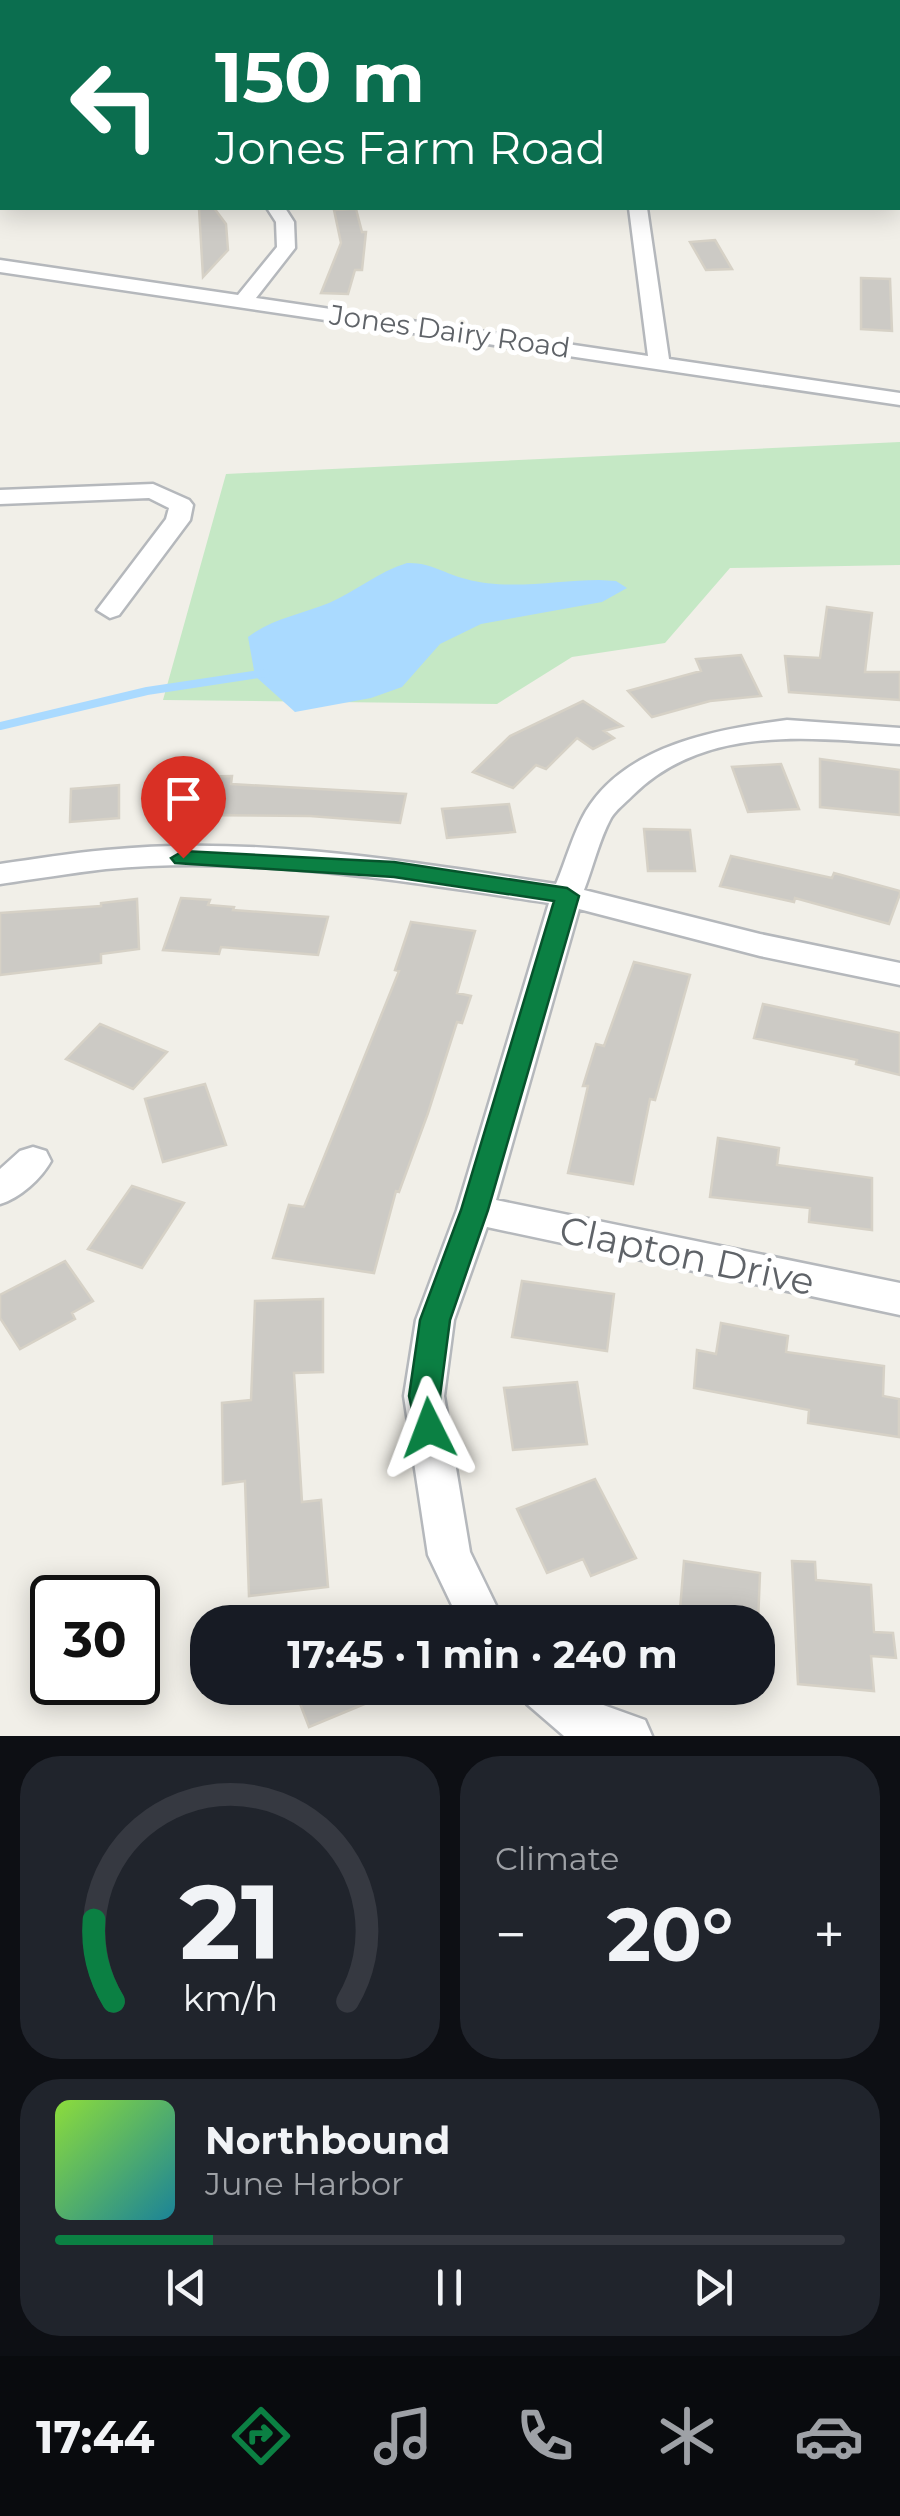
<!DOCTYPE html>
<meta charset="utf-8">
<style>
:root{--surface:#171b24;--page:#20242c;--text:#f1f3f6;--muted:#9ea1a6;--line:#363941;--accent:#0b8043}
body{margin:0;font-family:Montserrat,sans-serif;background:var(--page);color:var(--text);height:100vh;display:flex;flex-direction:column;font-size:38px;white-space:nowrap}
*{box-sizing:border-box;margin:0}
p{font-size:32px;color:var(--muted)}
.icon{flex:none;width:55px;height:55px;fill:none;stroke:currentColor;stroke-width:2;stroke-linecap:round;stroke-linejoin:round}
.map{position:relative;height:1736px;overflow:hidden}
.details{display:flex;flex-direction:column;gap:20px;padding:20px;background:#0d0f14;flex:1}
.details>*{flex:none}
.hud{position:absolute;left:0px;top:0px;width:900px;height:210px;box-shadow:0 5px 25px #0003;background:#0b6e4f;color:#fff;overflow:hidden}
.speed{position:absolute;left:30px;top:1575px;display:flex;gap:20px;font-size:50px;font-weight:700;text-align:center}
.speed>*{display:grid;place-content:center;width:130px;height:130px;border-radius:50%;background:var(--surface);box-shadow:0 5px 25px #0003;line-height:1}
.speed .limit{border:5px solid #111;border-radius:15px;background:#fff;color:#111}
.pin{position:absolute;display:grid;place-items:center;width:85px;height:85px;color:#fff;margin:-102px -42px;border-radius:50% 50% 50% 0;rotate:-45deg;box-shadow:0 0 10px #0007}
.pin .icon{rotate:45deg}
.me{position:absolute;width:110px;margin:-55px;rotate:357deg;stroke-linejoin:round;filter:drop-shadow(0 0 8px #0008)}
.turn{display:flex;align-items:center;gap:35px;height:210px;padding:0 50px;font-size:45px}
.turn .icon{width:130px;height:130px;stroke-width:2.5}
.turn b{display:block;font-size:70px;line-height:85px}
.big{font-size:75px;font-weight:700;line-height:1.1}
.details .widget{flex:1;display:flex;flex-direction:column;justify-content:center;gap:15px;min-width:0;padding:0 35px;border-radius:40px;background:var(--page)}
.details .dial{align-items:center;gap:0}
.dial svg{height:260px;overflow:visible;fill:none;stroke:var(--line);stroke-width:7;stroke-linecap:round;text-anchor:middle}
.dial text{fill:var(--text);stroke:none}
.song{display:flex;align-items:center;gap:30px}
.cover{width:120px;height:120px;border-radius:15px;background:linear-gradient(135deg,hsl(90 70% 55%),hsl(190 70% 35%))}
.played{height:10px;border-radius:5px;background:linear-gradient(90deg,var(--accent) 20%,var(--line) 20%)}
.keys{display:flex;justify-content:space-around;direction:ltr}
.heat{display:flex;justify-content:space-between;align-items:center;font-size:55px;direction:ltr}
.details .tiles{flex:1;display:grid;gap:20px;grid-template-columns:1fr 1fr}
.widget:last-child{grid-column:span 2}
.trip{position:absolute;left:190px;top:1605px;width:585px;height:100px;border-radius:40px;background:var(--surface);box-shadow:0 5px 25px #0003;font-weight:700;line-height:100px;text-align:center}
.dock{display:flex;height:160px;justify-content:space-around;align-items:center;background:#090b0e;color:var(--muted)}
.dock .icon{width:70px;height:70px}
.dock .on{color:var(--accent)}
.dock b{font-size:45px;color:var(--text)}
.map>svg:first-child{display:block}
</style>
<div class="map">
<svg width="900" height="1736" viewBox="0 0 900 1736">
<rect width="100%" height="100%" fill="#f1efe8"/>
<!-- green -->
<path fill="#c5e8c5" d="M900 442V565L730 568 665 643 572 657 497 704 163 700 226 474Z"/>
<!-- water -->
<path fill="#aadaff" d="M407 563C430 562 445 574 466 579 508 591 557 580 599 580L616 581 627 588 602 602 481 624 440 644 402 687 371 698 295 712 255 676 248 637C271 619 302 614 329 603 356 591 378 572 407 563Z"/>
<g fill="none" stroke-linecap="round" stroke-linejoin="round">
<!-- stream -->
<path stroke="#aadaff" stroke-width="8" d="M0 726 147 691 266 673"/>
</g>
<!-- building -->
<path fill="#cccac5" stroke="#d6d1c6" stroke-width="2.5" d="M199 208H214L226 224 228 250 203 277Z
M356 209 362 232H366L362 270H355L348 294 321 293 341 243 334 210Z
M715 240 732 269 706 270 690 242Z
M861 278 890 279 892 331 861 329Z
M827 607 872 613 865 672H900V700L789 692 785 656 820 658Z
M741 655 761 696 710 701 652 717 628 691 701 671 696 659Z
M583 701 622 726 604 731 614 738 593 749 577 738 546 769 536 765 513 788 473 772 510 736Z
M820 759 900 770V815L820 807Z
M781 764 799 809 748 812 732 767Z
M232 776 231 784 406 794 400 823 310 816 176 815 182 777Z
M119 785V818L70 822 71 789Z
M509 804 515 832 447 838 442 809Z
M644 829 690 830 695 871H648Z
M731 856 832 878 834 873 900 891V894L889 924 795 898 794 902 720 886Z
M181 898 210 900 208 905 234 907 233 910 328 917 318 955 221 947 219 954 163 950Z
M137 899 139 949 101 954V963L0 975V913L101 906V903Z
M411 922 475 931 457 993 471 996 462 1023 457 1022 428 1113 399 1192 396 1191 374 1273 273 1258 289 1205 304 1207 399 971 395 970Z
M634 962 690 975 655 1100 650 1099 633 1184 568 1173 588 1086H583L596 1044 604 1046Z
M763 1004 900 1033V1075L856 1064 857 1060 754 1038Z
M100 1024 167 1052 133 1089 66 1059Z
M205 1084 226 1145 163 1162 145 1099Z
M718 1138 779 1148 777 1165 872 1178V1230L809 1222 810 1208 710 1197Z
M132 1186 184 1203 142 1268 88 1249Z
M65 1261 93 1301 72 1313 75 1319 20 1349 0 1318V1295Z
M522 1281 614 1294 607 1351 512 1337Z
M323 1299V1372L294 1373 302 1502 321 1500 328 1587 249 1596 245 1481 223 1484 222 1403 251 1400 255 1301Z
M721 1323 788 1336 786 1352 884 1366 883 1396 899 1399V1437L808 1423 809 1410 694 1388 697 1350 716 1354Z
M577 1382 587 1444 513 1450 504 1388Z
M595 1479 636 1558 591 1576 583 1559 547 1573 517 1509Z
M684 1561 760 1573 758 1622H679Z
M792 1561 815 1562 816 1580 871 1585 874 1632 893 1633 896 1658 871 1656 874 1691 798 1684Z
M294 1688H403L309 1727Z"/>
<g fill="none" stroke-linecap="round" stroke-linejoin="round">
<defs>
<path id="minor" d="M53 0H69L70 2H55Z
M333 0H347V2H333Z
M863 0H880L881 2H865Z
M898 7H900V16H898Z
M0 74 2 75V85L0 84Z
M898 82 900 83V93L898 92Z
M267 208H285L294 222 295 248 256 298 648 356 629 208H647L669 359 900 393V405L0 272V260L238 295 277 247 276 222Z
M153 484 189 500 193 505 190 520 119 615 110 618 97 610 166 519 169 508 149 498 0 504V490Z
M787 720 900 728V744C808 738 704 724 632 796 625 803 616 810 611 818 599 840 593 867 584 890L760 934 900 963V985L760 956 579 909 496 1200 900 1283V1315L487 1227 454 1320 444 1396 470 1552 504 1622H460L428 1555 404 1396 416 1320 457 1210 549 903C405 881 253 855 106 869 71 873 35 879 0 884V864C35 859 71 853 106 850 256 835 410 862 556 884 566 861 573 833 586 811 626 745 717 729 787 720Z
M33 1147 46 1151 51 1161C41 1179 20 1198 0 1204V1169L20 1151Z
M520 1688H577L595 1702 645 1720 652 1736H564L527 1704Z"/>
</defs>
<!-- minor casing -->
<use href="#minor" stroke="#b5b8bc" stroke-width="5"/>
<!-- minor -->
<use href="#minor" fill="#fff" fill-rule="evenodd"/>
</g>
<!-- route -->
<path fill="#0b8043" stroke="#07532c" stroke-width="2.5" d="M183 851 394 862 567 888 579 896 488 1210 450 1320 440 1396 445 1428 440 1437 429 1441 418 1437 409 1396 420 1320 461 1210 554 901 394 877 175 863 171 858Z"/>
<g text-anchor="middle" stroke-width="10" stroke-linejoin="round" paint-order="stroke">
<!-- far-street labels -->
<g font-size="28" fill="#5f6368" stroke="#fff">
<text transform="translate(450 331) rotate(8)" y="10">Jones Dairy Road</text>
</g>
<!-- near-street labels -->
<g font-size="38" fill="#5f6368" stroke="#fff">
<text transform="translate(687 1256) rotate(12)" y="13">Clapton Drive</text>
</g>
</g>
</svg>
<div class="speed"><div class="limit">30</div></div>
<div class="pin" style="left:183px;top:858px;background:#d93025"><svg class="icon" aria-label="arrive" viewBox="0 0 24 24"><path d="M6 21V4h12l-3 4 3 4H6"/></svg></div>
<svg class="me" style="left:429px;top:1428px" viewBox="-20 -20 40 40"><path d="M0-17L14 15 0 8-14 15z" fill="#0b8043" stroke="#fff" stroke-width="4"/></svg>
<div class="trip">17:45 · 1 min · 240 m</div>
<div class="hud">
<div class="turn"><svg class="icon" aria-label="left" viewBox="0 0 24 24"><path d="M17 20v-9H6M10 6l-5 5 5 5"/></svg><div><b>150 m</b>Jones Farm Road</div></div>
</div>
</div>
<section class="details">
<div class="tiles">
<div class="widget dial"><svg viewBox="0 0 100 80">
<path d="M14 69A42 42 0 1 1 86 69"/>
<path d="M14 69A42 42 0 0 1 8 44" stroke="#0b8043"/>
<text x="50" y="56" font-size="32" font-weight="700">21</text>
<text x="50" y="72" font-size="11">km/h</text>
</svg></div>
<div class="widget"><p>Climate</p>
<div class="heat"><a>−</a><b class="big">20°</b><a>+</a></div>
</div>
<div class="widget">
<div class="song"><i class="cover"></i><div><b>Northbound</b><p>June Harbor</p></div></div>
<div class="played"></div>
<div class="keys"><svg class="icon" aria-label="previous" viewBox="0 0 24 24"><path d="M18 5L8 12l10 7zM5 5v14"/></svg><svg class="icon" aria-label="pause" viewBox="0 0 24 24"><path d="M8 5v14M16 5v14"/></svg><svg class="icon" aria-label="next" viewBox="0 0 24 24"><path d="M6 5l10 7-10 7zM19 5v14"/></svg></div>
</div>
</div>
</section>
<nav class="dock">
<b>17:44</b>
<svg class="icon on" aria-label="directions" viewBox="0 0 24 24"><path d="M12 3l9 9-9 9-9-9zM9 14v-3h6M13 9l2 2-2 2"/></svg>
<svg class="icon" aria-label="music" viewBox="0 0 24 24"><path d="M9 18V5l10-2v13"/><circle cx="6" cy="18" r="3"/><circle cx="16" cy="16" r="3"/></svg>
<svg class="icon" aria-label="phone" viewBox="0 0 24 24"><path d="M5 4h4l2 5-3 2q2 4 5 5l2-3 5 2v4C11 20 4 13 5 4z"/></svg>
<svg class="icon" aria-label="climate" viewBox="0 0 24 24"><path d="M12 3v18M4 7l16 10M4 17L20 7"/></svg>
<svg class="icon" aria-label="car" viewBox="0 0 24 24"><path d="M5 17H2v-5l4-1 3-4h7l3 4 3 1v5h-3M9 17h6M6 11h13"/><circle cx="7" cy="17" r="2"/><circle cx="17" cy="17" r="2"/></svg>
</nav>
